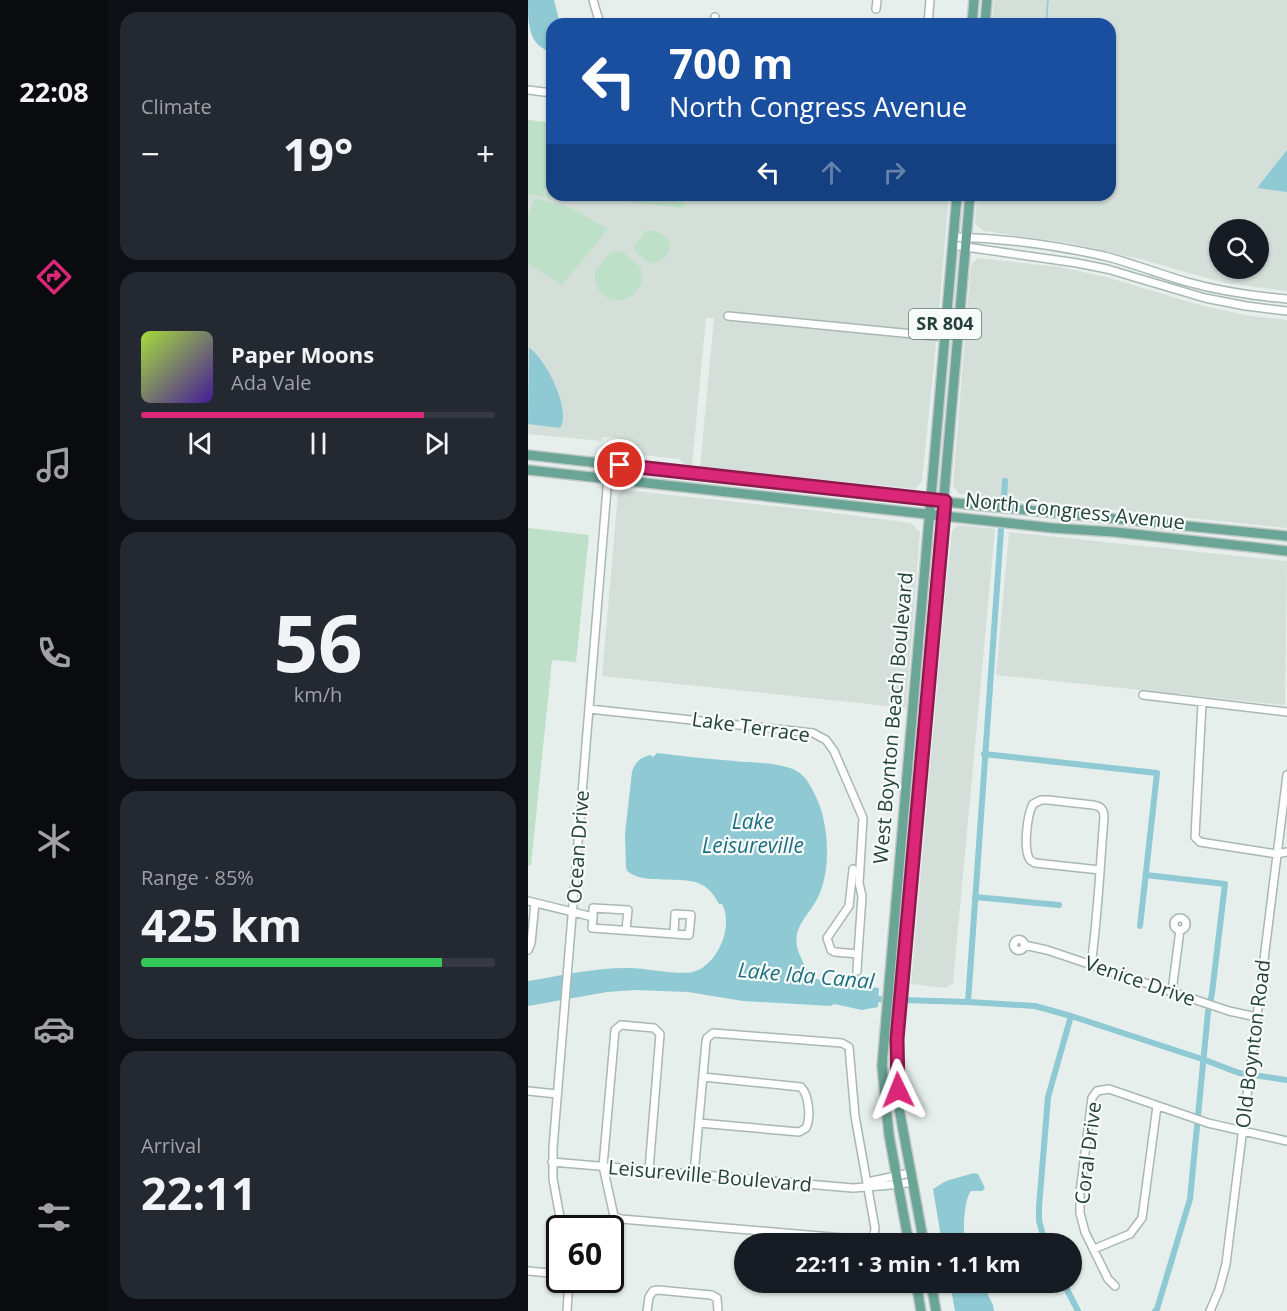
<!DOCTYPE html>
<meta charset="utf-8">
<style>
:root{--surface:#171b24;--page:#242831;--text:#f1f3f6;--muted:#9ea1a6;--line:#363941;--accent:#db2777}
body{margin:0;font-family:"Open Sans",sans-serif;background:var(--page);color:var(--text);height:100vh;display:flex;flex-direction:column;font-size:22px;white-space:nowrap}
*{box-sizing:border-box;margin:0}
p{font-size:20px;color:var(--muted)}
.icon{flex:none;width:33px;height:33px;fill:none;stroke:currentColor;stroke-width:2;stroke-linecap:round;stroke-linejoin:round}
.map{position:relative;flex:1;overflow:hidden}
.drawer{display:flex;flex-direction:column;gap:12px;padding:12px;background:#0d0f14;width:420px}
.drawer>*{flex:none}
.guide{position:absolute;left:18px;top:18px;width:570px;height:183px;border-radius:18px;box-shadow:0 2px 4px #0004;background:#1a4fa0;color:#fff;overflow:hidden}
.fabs{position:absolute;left:681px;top:219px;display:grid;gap:12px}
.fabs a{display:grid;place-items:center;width:60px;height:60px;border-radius:50%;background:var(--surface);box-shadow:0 2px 4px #0004;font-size:30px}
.speed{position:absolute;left:18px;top:1215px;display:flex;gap:12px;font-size:30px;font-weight:700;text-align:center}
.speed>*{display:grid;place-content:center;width:78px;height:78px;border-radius:50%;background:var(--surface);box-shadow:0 2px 4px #0004;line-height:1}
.speed .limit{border:3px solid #111;border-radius:9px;background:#fff;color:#111}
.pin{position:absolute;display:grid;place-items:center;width:51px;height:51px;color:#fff;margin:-26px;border:3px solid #fff;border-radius:50%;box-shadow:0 2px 6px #0007}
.me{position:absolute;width:66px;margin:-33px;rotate:358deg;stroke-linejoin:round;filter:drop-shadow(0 0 4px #0008)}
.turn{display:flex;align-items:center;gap:21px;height:126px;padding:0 24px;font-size:27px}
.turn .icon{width:78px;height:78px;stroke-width:2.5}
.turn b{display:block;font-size:42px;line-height:51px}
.lanes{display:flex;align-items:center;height:57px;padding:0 24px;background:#0003;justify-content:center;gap:30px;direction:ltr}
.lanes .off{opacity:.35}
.big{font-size:45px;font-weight:700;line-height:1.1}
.drawer .widget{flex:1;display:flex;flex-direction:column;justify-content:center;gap:9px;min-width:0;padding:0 21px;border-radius:18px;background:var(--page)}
.drawer .dial{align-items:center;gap:0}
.dial b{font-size:78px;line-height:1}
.song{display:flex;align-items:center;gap:18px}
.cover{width:72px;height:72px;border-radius:9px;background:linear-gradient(135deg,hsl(80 70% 55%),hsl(260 70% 35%))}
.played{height:6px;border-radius:3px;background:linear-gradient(90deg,var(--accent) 80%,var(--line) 80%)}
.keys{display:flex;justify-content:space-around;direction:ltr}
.heat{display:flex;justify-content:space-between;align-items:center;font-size:33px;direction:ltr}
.charge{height:9px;border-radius:4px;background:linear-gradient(90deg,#34c759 85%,var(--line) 0)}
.trip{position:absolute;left:206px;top:1233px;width:348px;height:60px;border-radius:30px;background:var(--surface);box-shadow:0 2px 4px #0004;font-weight:700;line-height:60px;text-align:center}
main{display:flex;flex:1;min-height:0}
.tab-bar{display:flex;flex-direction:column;width:108px;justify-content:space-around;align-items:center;background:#090b0e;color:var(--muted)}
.tab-bar .icon{width:42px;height:42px}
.tab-bar .active{color:var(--accent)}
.tab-bar b{font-size:27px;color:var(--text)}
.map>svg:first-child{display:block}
</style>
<main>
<nav class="tab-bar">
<b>22:08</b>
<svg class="icon active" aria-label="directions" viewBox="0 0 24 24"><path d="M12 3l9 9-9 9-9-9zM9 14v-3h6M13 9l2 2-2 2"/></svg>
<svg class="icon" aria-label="music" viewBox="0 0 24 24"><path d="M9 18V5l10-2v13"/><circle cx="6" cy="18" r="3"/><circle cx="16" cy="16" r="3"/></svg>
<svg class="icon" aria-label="phone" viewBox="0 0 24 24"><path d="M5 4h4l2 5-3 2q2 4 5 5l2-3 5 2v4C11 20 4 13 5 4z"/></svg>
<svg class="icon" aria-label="climate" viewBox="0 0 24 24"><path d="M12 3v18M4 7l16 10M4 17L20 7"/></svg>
<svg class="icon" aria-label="car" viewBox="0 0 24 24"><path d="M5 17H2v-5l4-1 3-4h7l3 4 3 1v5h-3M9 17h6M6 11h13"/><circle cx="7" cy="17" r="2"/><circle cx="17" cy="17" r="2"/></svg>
<svg class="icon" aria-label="filters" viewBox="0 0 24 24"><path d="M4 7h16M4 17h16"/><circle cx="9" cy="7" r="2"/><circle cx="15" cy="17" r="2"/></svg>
</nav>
<section class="drawer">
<div class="widget"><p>Climate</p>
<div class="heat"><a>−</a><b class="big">19°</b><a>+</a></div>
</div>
<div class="widget">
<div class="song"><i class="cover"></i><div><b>Paper Moons</b><p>Ada Vale</p></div></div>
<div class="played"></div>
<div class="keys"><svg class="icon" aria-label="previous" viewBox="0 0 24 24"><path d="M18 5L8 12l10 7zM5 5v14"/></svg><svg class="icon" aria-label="pause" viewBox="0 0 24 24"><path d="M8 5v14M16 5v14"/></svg><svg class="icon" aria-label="next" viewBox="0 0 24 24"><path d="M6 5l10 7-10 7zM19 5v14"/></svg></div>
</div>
<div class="widget dial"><b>56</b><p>km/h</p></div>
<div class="widget"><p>Range · 85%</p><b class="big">425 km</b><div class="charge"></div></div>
<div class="widget"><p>Arrival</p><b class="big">22:11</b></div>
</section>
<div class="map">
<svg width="759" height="1311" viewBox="0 0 759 1311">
<rect width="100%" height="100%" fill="#e6efeb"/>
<!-- built -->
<path fill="#d4dfda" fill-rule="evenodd" d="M466 0H759V291L697 283 612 259 542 243 456 231 447 224 449 195H582V24H464ZM692 230H730V268H692Z
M0 120 24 123V195H421L408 343 394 481 387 489 172 467 186 318H178L164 466H159L151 459 94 453 90 445V438L74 437V441L0 434Z
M450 258 532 267 578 277 675 306 723 316 759 320V528L431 494 425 485 443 264Z
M96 490 283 510 383 523 392 532 378 708 74 676 90 493Z
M429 525 467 529 425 983 418 988 383 984 417 597 424 531Z
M481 532 759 561 757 705 468 675Z"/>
<!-- green -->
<path fill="#bfe0c8" d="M0 120 24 123 23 199 17 197V193H20V188L16 189 15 197 8 195 7 193 6 195 0 194Z
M35 195H159L154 199 157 203 156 208Z
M7 198 43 208V212L45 209 80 229 34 285 0 264V216Z
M119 230C146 231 151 258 123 264L107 251 106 246Z
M94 251 113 268 114 283C107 296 93 306 78 297 74 294 70 291 69 286 67 282 67 276 67 271L83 252Z
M0 528 61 535 48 662 24 660 3 865 0 866Z"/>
<!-- water -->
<path fill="#8ec9d4" d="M0 0H26L32 24H24V52C0 46 0 23 0 0Z
M759 150V192L730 188 732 184Z
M1 348C18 358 44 411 32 428L0 424Z
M129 753C154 756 180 759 206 761 225 763 247 762 265 769 277 774 283 786 288 797 300 821 303 864 293 890 283 918 257 927 274 960 279 971 284 978 296 982L351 988 350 1007 334 1010 306 1004 303 1006 215 1001 160 992 108 990 79 992 0 1006V981C35 975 69 967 105 968 120 969 152 975 165 972 190 965 206 926 194 904H191C188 899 185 893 180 889 160 871 121 888 99 871L98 867 97 834 104 772C107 762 112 758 122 755L125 757Z
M446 1173 450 1174 457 1188 454 1191H443C436 1199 434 1233 438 1243H414L405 1189 418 1181Z
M422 1283H454L465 1305 466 1311H427Z"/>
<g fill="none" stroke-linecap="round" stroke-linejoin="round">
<!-- stream -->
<path stroke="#8ec9d4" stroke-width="1.5" d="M518 24 520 0"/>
<!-- canal -->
<path stroke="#8ec9d4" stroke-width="6" d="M476 499 477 481
M456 754 629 773 612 926
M618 875 697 884 684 993 680 1012 662 1199 629 1309 627 1311
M447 897 531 905
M343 999 440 1002 507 1006 543 1016 677 1060 711 1073 759 1080
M440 1002 473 530
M517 1244 511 1220V1207L520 1097 543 1016
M535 1282 550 1311"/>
<defs>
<path id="minor" d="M65 0 72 24
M348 9 349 0
M186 24 187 17
M400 24 402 0
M0 90 24 93
M425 237C475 238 527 245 576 256 604 263 631 274 659 282 692 291 725 296 759 299
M424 245 549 263 579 269 677 298 718 306 759 311
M200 316 416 337
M615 695 759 712
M674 703 667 837 672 842 678 843 749 854 759 852
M61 709 285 733 298 740 306 751 335 818 331 883 334 896 330 954 307 952 303 950 299 938 321 906 325 869
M0 901 65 917 64 928 161 935 163 915 147 914 146 934
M65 917V908L100 910 98 930
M646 924a6 6 0 1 1 12 0a6 6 0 1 1-12 0Z
M485.5 945a5.5 5.5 0 1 1 11 0a5.5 5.5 0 1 1-11 0Z
M496 945 519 950 701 1011 728 1017
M0 950 3 943 7 903
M563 965C570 916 572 866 576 817 576 810 573 806 565 805L520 800H513L505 804C499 815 495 850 502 860L507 863 572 870
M329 971 330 954
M644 991 652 930
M0 1091 29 1094
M171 1123 271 1132 278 1128C283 1118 281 1095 273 1087L175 1077
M24 1162 325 1188C344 1186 364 1186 384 1182
M121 1170 132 1034 126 1028 93 1025 87 1030 75 1166 86 1216 93 1219 338 1240C344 1238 347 1235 347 1228L327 1116 321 1047 314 1043 185 1033 179 1038 178 1042 166 1174
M338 1186 344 1181 382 1173
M34 1228 25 1179V1148L81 464
M566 1249 602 1234 614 1218 629 1106
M0 1271 32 1274
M587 1286 580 1279 557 1232 552 1213V1192L564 1098 569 1091 581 1089 680 1123 759 1141
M39 1311 41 1280
M119 1311 121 1297 125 1291 130 1290 183 1295 189 1298 190 1311
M682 1311 691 1290 698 1264 759 775"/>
<path id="major" d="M444 24 446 0
M457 24 459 0
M0 455 437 504 759 536
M0 470 525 528 587 532 759 551
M381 1244 361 1135 354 1066 429 195
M396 1244 371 1108 369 1039 442 195
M388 1282 393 1311
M403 1282 408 1311"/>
</defs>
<!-- minor casing -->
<use href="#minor" stroke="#a8b8b2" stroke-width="10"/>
<!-- major casing -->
<use href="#major" stroke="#c2cac8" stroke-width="12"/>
<!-- minor -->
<use href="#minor" stroke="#fff" stroke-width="7"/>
<!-- major -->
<use href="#major" stroke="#6aa596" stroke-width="9"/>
</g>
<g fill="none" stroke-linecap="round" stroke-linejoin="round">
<defs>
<path id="route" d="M92 465 417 501 369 1039 370 1090"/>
</defs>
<!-- route casing -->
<use href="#route" stroke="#8e194d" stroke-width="15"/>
<!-- route -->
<use href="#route" stroke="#db2777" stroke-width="10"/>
</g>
<g text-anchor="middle" stroke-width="4.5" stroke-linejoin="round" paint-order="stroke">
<!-- shield labels -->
<rect fill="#f7fbf9" stroke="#637a73" stroke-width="1.5" x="381" y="309" width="72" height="30" rx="4.5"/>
<g font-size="18" font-weight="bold" fill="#24423a">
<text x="417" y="330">SR 804</text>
</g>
<!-- street labels -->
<g font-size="20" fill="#24423a" stroke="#f7fbf9">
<text transform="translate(547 511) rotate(6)" y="7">North Congress Avenue</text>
<text transform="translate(365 718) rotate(-85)" y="7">West Boynton Beach Boulevard</text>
<text transform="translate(223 727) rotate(8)" y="7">Lake Terrace</text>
<text transform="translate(50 847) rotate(-86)" y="7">Ocean Drive</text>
<text transform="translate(612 981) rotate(19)" y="7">Venice Drive</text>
<text transform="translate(725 1044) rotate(-83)" y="7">Old Boynton Road</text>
<text transform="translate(560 1153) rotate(-83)" y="7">Coral Drive</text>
<text transform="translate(182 1176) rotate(5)" y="7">Leisureville Boulevard</text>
</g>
<!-- water labels -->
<g font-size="21" font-style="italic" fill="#1c6f80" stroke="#f7fbf9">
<text x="225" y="829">Lake<tspan x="225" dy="24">Leisureville</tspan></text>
<text transform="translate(278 976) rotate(5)" y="7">Lake Ida Canal</text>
</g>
</g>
</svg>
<div class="fabs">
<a><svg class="icon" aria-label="search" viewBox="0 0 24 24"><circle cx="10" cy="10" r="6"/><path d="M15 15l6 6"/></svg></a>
</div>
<div class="speed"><div class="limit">60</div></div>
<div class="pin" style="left:92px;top:465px;background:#d93025"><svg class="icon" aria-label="arrive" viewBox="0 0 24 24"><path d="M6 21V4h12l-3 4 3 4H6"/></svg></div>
<svg class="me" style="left:370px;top:1090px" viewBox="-20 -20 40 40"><path d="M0-17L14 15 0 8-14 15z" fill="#db2777" stroke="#fff" stroke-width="4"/></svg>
<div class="trip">22:11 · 3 min · 1.1 km</div>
<div class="guide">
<div class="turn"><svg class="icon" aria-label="left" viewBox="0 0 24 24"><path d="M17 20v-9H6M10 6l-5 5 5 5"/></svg><div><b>700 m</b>North Congress Avenue</div></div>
<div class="lanes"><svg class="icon" aria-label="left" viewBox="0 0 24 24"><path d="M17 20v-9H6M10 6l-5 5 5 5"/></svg><svg class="icon off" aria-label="ahead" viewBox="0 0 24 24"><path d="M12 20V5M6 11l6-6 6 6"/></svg><svg class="icon off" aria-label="right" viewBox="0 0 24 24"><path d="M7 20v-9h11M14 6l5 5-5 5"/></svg></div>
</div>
</div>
</main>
